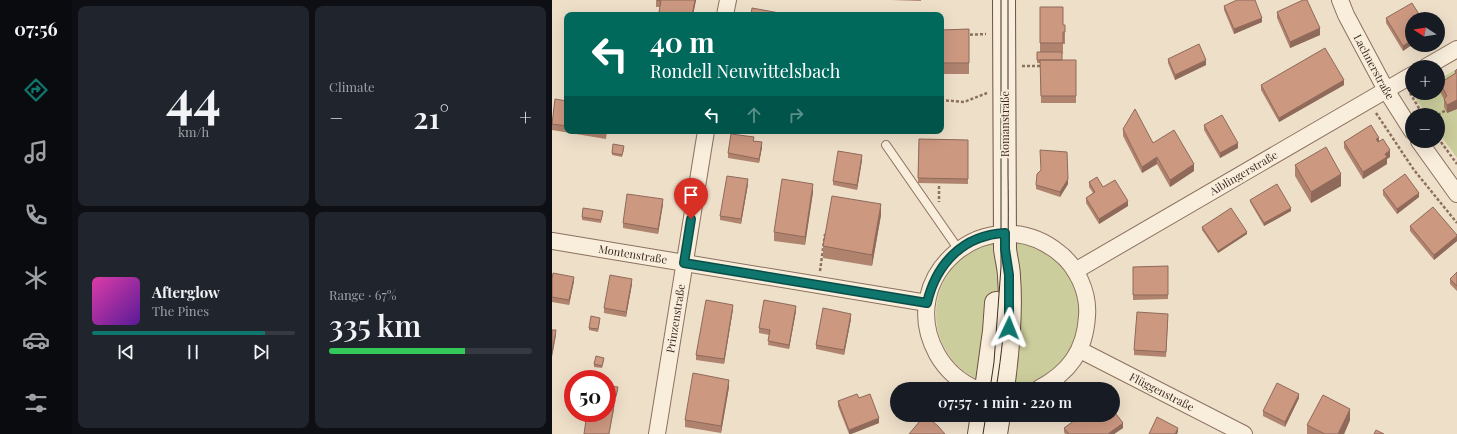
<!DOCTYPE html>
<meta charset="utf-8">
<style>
:root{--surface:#171b24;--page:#20242c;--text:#f1f3f6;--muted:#9ea1a6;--line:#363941;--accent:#0f766e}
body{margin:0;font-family:"Playfair Display",serif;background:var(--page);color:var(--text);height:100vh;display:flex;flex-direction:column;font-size:15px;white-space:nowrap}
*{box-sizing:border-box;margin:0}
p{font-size:13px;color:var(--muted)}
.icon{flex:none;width:22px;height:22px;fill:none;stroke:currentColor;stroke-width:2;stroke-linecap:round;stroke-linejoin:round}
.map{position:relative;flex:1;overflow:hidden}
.sheet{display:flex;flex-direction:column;gap:6px;padding:6px;background:#0d0f14;width:480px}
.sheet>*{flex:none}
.hud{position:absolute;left:12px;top:12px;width:380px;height:122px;border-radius:8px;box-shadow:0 4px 16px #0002;background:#00695c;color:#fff;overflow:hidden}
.needle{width:26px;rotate:282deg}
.fabs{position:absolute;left:853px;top:12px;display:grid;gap:8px}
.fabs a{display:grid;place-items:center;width:40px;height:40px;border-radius:50%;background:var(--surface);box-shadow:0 4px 16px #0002;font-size:20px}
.speed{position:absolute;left:12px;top:370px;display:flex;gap:8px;font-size:20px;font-weight:700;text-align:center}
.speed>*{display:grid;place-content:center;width:52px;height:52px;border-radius:50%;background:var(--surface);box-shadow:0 4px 16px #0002;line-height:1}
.speed .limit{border:6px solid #d22;background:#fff;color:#111}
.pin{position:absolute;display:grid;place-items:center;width:34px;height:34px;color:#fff;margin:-41px -17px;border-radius:50% 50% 50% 0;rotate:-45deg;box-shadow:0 0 4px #0007}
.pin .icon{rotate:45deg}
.me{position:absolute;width:44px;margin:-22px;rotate:2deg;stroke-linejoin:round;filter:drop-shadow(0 0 3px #0008)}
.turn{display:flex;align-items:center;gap:14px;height:84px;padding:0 20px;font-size:18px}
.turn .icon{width:52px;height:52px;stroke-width:2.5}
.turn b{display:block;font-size:28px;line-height:34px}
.lanes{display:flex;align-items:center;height:38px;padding:0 20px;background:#0003;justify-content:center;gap:20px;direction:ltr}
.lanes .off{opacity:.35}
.big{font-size:30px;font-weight:600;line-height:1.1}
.sheet .widget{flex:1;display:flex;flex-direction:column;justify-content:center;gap:6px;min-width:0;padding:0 14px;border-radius:8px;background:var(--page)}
.sheet .dial{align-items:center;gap:0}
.dial b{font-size:52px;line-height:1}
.song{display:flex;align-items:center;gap:12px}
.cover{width:48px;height:48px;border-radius:6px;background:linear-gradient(135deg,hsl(320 70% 55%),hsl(270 70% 35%))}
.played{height:4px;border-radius:2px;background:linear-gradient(90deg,var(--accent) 85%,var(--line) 85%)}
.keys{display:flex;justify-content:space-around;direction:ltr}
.heat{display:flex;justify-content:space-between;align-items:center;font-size:22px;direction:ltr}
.charge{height:6px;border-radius:3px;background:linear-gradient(90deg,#34c759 67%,var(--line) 0)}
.sheet .tiles{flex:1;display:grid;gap:6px;grid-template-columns:repeat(2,1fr)}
.trip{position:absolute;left:338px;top:382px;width:230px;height:40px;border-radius:20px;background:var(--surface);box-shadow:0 4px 16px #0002;font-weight:600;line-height:40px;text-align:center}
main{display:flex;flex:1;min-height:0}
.dock{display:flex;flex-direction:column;width:72px;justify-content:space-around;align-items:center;background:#090b0e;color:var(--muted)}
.dock .icon{width:28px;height:28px}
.dock .selected{color:var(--accent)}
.dock b{font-size:18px;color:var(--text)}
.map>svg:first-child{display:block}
</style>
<main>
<nav class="dock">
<b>07:56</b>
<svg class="icon selected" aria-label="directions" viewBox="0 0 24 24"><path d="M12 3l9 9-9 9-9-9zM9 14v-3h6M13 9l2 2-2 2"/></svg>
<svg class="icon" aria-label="music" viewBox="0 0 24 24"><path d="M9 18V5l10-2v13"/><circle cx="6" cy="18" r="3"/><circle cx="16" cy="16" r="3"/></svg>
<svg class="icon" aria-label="phone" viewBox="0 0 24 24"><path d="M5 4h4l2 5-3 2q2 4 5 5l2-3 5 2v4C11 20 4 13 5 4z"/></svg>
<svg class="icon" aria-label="climate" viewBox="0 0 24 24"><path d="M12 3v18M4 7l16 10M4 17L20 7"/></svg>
<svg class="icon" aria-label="car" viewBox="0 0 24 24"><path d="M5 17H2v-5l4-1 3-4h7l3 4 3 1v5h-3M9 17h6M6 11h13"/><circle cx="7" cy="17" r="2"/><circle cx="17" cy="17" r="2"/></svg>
<svg class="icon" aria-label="filters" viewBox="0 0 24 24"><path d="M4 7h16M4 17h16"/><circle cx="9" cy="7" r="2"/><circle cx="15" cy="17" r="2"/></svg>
</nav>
<section class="sheet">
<div class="tiles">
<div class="widget dial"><b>44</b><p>km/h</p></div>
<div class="widget"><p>Climate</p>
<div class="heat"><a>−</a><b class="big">21°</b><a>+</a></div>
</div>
<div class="widget">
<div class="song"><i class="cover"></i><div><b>Afterglow</b><p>The Pines</p></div></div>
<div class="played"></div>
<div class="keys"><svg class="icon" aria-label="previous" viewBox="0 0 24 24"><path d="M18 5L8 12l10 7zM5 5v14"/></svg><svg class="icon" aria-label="pause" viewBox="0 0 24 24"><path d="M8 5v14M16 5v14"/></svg><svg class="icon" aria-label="next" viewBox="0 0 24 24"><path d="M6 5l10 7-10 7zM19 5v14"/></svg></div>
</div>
<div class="widget"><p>Range · 67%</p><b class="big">335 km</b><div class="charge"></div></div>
</div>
</section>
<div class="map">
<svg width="905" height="434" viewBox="0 0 905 434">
<rect width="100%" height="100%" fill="#eedfc9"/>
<!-- green -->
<path fill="#cccd9c" d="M905 69V78L899 111 905 109V158L886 132V115H875L864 99 866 93H886V80Z
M384 314a72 72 0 1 1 144 0a72 72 0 1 1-144 0Z"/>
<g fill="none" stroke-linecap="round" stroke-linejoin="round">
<defs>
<path id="lane" d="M334 145 407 250"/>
<g id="street">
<path id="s1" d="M788 0 794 15 834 90 860 131"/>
<path d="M173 15 176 0"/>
<path d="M874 67 905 49"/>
<path d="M867 141 905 194"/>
<path id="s2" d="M0 241 375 303"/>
<path id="s3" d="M523 271 860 75"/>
<path id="s4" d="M528 350 692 434"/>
<path d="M424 389C408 382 394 370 385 354 342 276 436 197 506 252 525 266 537 293 535 316 533 351 517 373 486 389"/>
<path id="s5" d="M105 434 154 131"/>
</g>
<path id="secondary" d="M434 389 442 331 444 303
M451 389C456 352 460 314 457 277 457 268 454 258 453 249L452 0
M427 434 430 415
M444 434 447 415"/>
</defs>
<!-- lane casing -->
<use href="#lane" stroke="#8b715e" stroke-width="10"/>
<!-- street casing -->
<use href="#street" stroke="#8b715e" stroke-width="18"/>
<!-- secondary casing -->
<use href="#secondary" stroke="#6d5241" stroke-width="24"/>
<!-- path -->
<path stroke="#8b715e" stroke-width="2.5" stroke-dasharray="3 2" stroke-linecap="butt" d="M413 35 434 34
M470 66H491
M858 93 871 115
M389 100 412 102 435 93
M824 113 862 170 905 223
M886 115 894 110
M886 138 905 164
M387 186V202
M268 271 273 234"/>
<!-- lane -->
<use href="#lane" stroke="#f9eddc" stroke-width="8"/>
<!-- street -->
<use href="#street" stroke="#f9eddc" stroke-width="16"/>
<!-- secondary -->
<use href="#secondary" stroke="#f9eddc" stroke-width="22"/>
<!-- tram -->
<path stroke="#3b2b21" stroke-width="1" d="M438 389 442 362 449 267V0
M444 389C456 318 457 246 456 174 456 116 456 58 456 0
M431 434 434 415"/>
</g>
<!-- wall -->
<path fill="#af836e" d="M104 0H144L141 15H107L108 7H104Z
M339 0H369V1Z
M672 6 710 22 682 34 672 10Z
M488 7 511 25H513V44H511V54H510V60H524V103H489L488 63H485V52H488Z
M725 12 768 35 738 48 725 18Z
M834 18 870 19 851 51 834 23Z
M417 29V74H389V30Z
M616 59 654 65 623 80 616 63Z
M905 69V109L895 113 892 107V99L888 92V83L903 74V71Z
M709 85H792L727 122 709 90Z
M15 101V131H55L54 139 0 130V121Z
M652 125 686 148 668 158 652 130Z
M571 129 601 143 642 171 618 187 605 164 590 173 571 136Z
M109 131H122L121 133Z
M367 139 416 140V184L366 183Z
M202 141 210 147 207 163 176 158V153Z
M792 142H827L838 157 835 159V164L811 179 792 148Z
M72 149 70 157 60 155V153Z
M310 160 305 190 281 185V181Z
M743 165 789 186 759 203 743 176Z
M537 182 551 187 576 206 547 224 534 203V198L541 193 537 187Z
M196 184 189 224 168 220V216Z
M516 184 508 197 484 189V185Z
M831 190 867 197 845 214 831 195Z
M261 192 253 245 222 241V232Z
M698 200 739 211 712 226 698 202Z
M111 204 106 234 71 228V223Z
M51 213 49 223 30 220V217Z
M329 215 320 266 271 258V246Z
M858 226 905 235V241L882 260 858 231Z
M650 227 695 234 666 253 650 230Z
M616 266V299L581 300V267Z
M905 272V291L898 284V279Z
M0 279 22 281 17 305 0 302Z
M80 284 74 317 52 313V308Z
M181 309 172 364 144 360V355Z
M244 311 237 349 216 345 217 335 207 333V328Z
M299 319 292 355 264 349V345Z
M616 319 614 357 582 355V350Z
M48 320 46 332 37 330V328Z
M52 360 50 368 42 367V364Z
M55 386 66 390 64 398 55 397Z
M177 387 169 433 133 427V420Z
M307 398 327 423 299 434H297L286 406V401Z
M747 398 733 427 711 416V411Z
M798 420 792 434H755V425Z
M512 428H571L562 434H513L512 432Z"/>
<!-- shaded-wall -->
<path fill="#8f6a5a" d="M143 0H144L141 15H140Z
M710 18V22L682 34V29Z
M768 28V35L738 48V42Z
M860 40V45L851 51V46Z
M654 60V65L623 80V75Z
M792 80V85L727 122V118Z
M905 100V109L895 113V105Z
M827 138V144L824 139Z
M210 142V147L207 163V159Z
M686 143V148L668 158V153Z
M838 150V157L835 159V164L811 179V172L833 154Z
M310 155V160L305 190V185Z
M605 157V164L590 173V167Z
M642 164V171L618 187V180Z
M789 174V186L759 203V192Z
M196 179V184L189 224V219Z
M516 179V184L508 197V192Z
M261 184V192L253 245V237Z
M867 193V197L845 214V209Z
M111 199V204L106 234V229Z
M576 201V206L547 224V219Z
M329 204V215L320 266V255Z
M739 208V211L712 226V223Z
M695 232V234L666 253V251Z
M905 236V241L882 260V255Z
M22 277V281L17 305V300Z
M80 279V284L74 317V312Z
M181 305V309L172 364V359Z
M244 306V311L237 349V345Z
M299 314V319L292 355V350Z
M4 330V335L0 357V353Z
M177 380V387L169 433V426Z
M747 394V398L733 427V422Z
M62 405V409L57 434Z
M798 409V420L792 434H786Z
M327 418V423L299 434H297V430Z
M571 423V428L562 434H556Z
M626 428V432L625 434H623Z"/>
<!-- building -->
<path fill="#cc9880" stroke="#8f6a5a" d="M105 0H143L140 15H123L107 12 109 1Z
M685 0H703L710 18 682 29 672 6Z
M751 0H755L768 28 738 42 725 12Z
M860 3 870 19H860V40L851 46 834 18Z
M488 7H511V25H513V32H511V43H488Z
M200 8 233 14V15H199Z
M417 29V63H389V30Z
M647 44 654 60 623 75 616 59Z
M773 48 792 80 727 118 709 85Z
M485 52H510V60H485Z
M488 60H524V96H489Z
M905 69V100L895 105 892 99 895 96 888 83 904 73 903 71Z
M3 99 15 101V126L0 124Z
M583 109 601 143 622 130 642 164 618 180 605 157 590 167 571 129Z
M670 115 686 143 668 153 652 125Z
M819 125 827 138 824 139 826 142 831 139 838 150 833 154 835 157 811 172 792 142Z
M179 134 202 137 201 141 210 142 207 159 176 153Z
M367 139 416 140V179L366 178Z
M61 144 72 146 70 155 60 153Z
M774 147 789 174 759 192 743 165Z
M488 150 515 152 516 179 508 192 484 185 485 174 489 170Z
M286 151 310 155 305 185 281 181Z
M853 174 867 193 845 209 831 190Z
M175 176 196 179 189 219 168 216Z
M545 177 551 187 563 180 576 201 547 219 534 198 543 192 537 182Z
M230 179 261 184 253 237 222 232Z
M725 184 739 208 712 223 698 200Z
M75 194 111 199 106 229 71 223Z
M280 196 329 204 320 255 271 246Z
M881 207 905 235V236L882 255 858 226Z
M31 208 51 211 49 220 30 217Z
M679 208 695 232 666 251 650 227Z
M616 266V295H581V267Z
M905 272V286L898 279Z
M1 273 22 277 17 300 0 297V279Z
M58 275 80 279 74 312 52 308Z
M154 300 181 305 172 359 144 355Z
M212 300 244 306 237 345 216 341 218 330 207 328Z
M271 308 299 314 292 350 264 345Z
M585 312 616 314 614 352 582 350Z
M39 316 48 318 46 329 37 328Z
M0 330H4L0 353Z
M44 356 52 358 50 366 42 364Z
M141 373 177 380 169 426 133 420Z
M725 383 747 394 733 422 711 411Z
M55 386 66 387 64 396 55 394Z
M305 394 307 398 318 394 327 418 297 430 286 401Z
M771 395 798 409 786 434H773L755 425Z
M55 404 62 405 57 434H32L35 413H55Z
M561 410 571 423 556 434H517L512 428 530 415H561Z
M373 415 386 426 393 434H357Z
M605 417 626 428 623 434H597Z
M824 430 832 434H822Z"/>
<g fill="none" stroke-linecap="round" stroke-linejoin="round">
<defs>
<path id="route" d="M139 219 132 263 375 303C384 264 411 235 453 233V249L457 275V328"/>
</defs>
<!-- route casing -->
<use href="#route" stroke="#0a4d48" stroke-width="10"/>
<!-- route -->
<use href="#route" stroke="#0f766e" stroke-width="7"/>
</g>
<g text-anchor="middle" stroke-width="4" stroke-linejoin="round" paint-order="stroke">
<!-- street labels -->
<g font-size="11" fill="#3b2b21" stroke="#f6ead8">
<text dy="4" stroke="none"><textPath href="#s1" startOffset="75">Lachnerstraße</textPath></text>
<text transform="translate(453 124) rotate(-90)" y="4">Romanstraße</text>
<text dy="4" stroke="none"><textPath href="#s3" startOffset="195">Aiblingerstraße</textPath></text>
<text dy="4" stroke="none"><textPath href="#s2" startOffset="82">Montenstraße</textPath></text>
<text dy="4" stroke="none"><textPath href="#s5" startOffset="117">Prinzenstraße</textPath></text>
<text dy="4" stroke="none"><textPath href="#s4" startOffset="92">Flüggenstraße</textPath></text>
</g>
</g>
</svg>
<div class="fabs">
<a><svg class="needle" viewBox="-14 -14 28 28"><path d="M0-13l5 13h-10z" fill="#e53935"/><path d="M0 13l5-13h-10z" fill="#9ea1a6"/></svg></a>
<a>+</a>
<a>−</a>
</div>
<div class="speed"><div class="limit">50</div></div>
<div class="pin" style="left:139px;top:219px;background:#d93025"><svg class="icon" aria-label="arrive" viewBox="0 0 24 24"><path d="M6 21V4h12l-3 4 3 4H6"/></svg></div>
<svg class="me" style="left:457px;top:328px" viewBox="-20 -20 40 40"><path d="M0-17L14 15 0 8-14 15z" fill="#0f766e" stroke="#fff" stroke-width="4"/></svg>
<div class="trip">07:57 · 1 min · 220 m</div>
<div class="hud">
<div class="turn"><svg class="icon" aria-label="left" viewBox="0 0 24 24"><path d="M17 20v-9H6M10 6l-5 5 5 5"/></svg><div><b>40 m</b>Rondell Neuwittelsbach</div></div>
<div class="lanes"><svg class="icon" aria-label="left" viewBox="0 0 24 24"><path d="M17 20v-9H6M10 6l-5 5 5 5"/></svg><svg class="icon off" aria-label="ahead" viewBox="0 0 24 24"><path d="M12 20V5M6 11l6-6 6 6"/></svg><svg class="icon off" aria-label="right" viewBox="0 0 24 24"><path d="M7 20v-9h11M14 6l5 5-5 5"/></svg></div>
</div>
</div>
</main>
